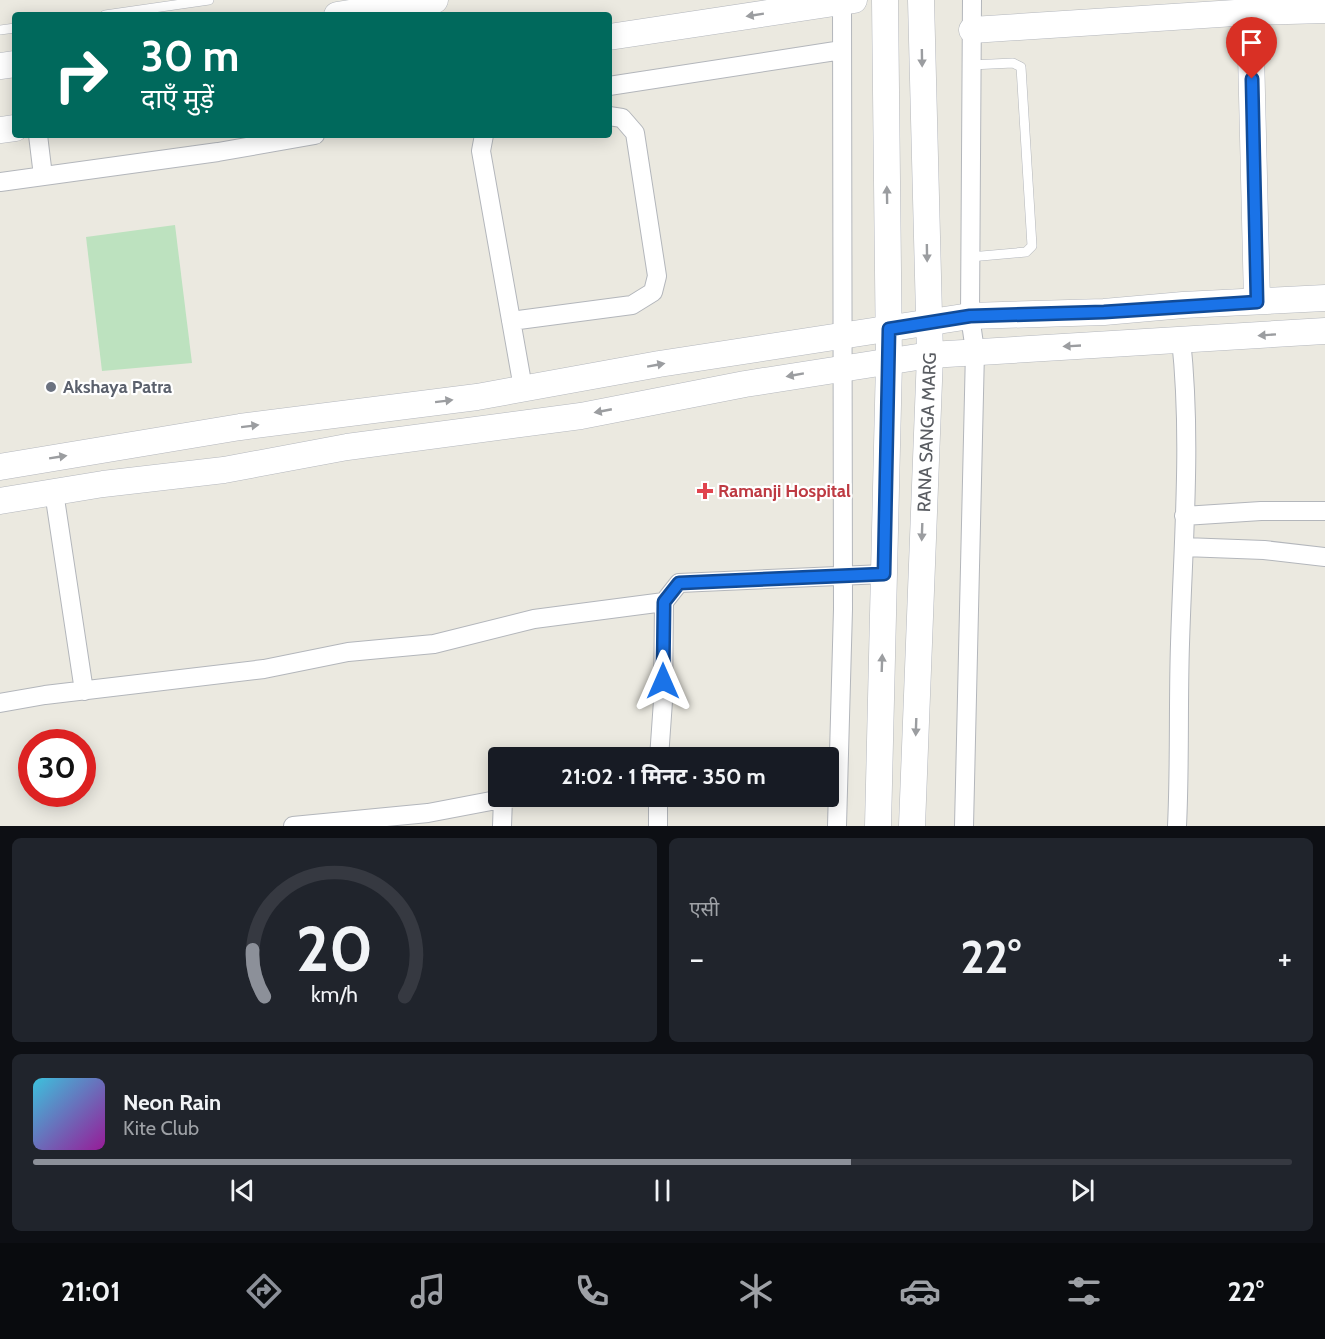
<!DOCTYPE html>
<html lang="hi">
<meta charset="utf-8">
<style>
:root{--surface:#171b24;--page:#20242c;--text:#f1f3f6;--muted:#9ea1a6;--line:#363941;--accent:#8c9099}
body{margin:0;font-family:Cabin,"Noto Sans Devanagari",sans-serif;background:var(--page);color:var(--text);height:100vh;display:flex;flex-direction:column;font-size:22px;white-space:nowrap}
*{box-sizing:border-box;margin:0}
p{font-size:20px;color:var(--muted)}
.icon{flex:none;width:33px;height:33px;fill:none;stroke:currentColor;stroke-width:2;stroke-linecap:round;stroke-linejoin:round}
.map{position:relative;height:826px;overflow:hidden}
.drawer{display:flex;flex-direction:column;gap:12px;padding:12px;background:#0d0f14;flex:1}
.drawer>*{flex:none}
.hud{position:absolute;left:12px;top:12px;width:600px;height:126px;border-radius:6px;box-shadow:0 3px 15px #0003;background:#00695c;color:#fff;overflow:hidden}
.speed{position:absolute;left:18px;top:729px;display:flex;gap:12px;font-size:30px;font-weight:700;text-align:center}
.speed>*{display:grid;place-content:center;width:78px;height:78px;border-radius:50%;background:var(--surface);box-shadow:0 3px 15px #0003;line-height:1}
.speed .limit{border:9px solid #d22;background:#fff;color:#111}
.pin{position:absolute;display:grid;place-items:center;width:51px;height:51px;color:#fff;margin:-62px -26px;border-radius:50% 50% 50% 0;rotate:-45deg;box-shadow:0 0 6px #0007}
.pin .icon{rotate:45deg}
.me{position:absolute;width:66px;margin:-33px;rotate:0deg;stroke-linejoin:round;filter:drop-shadow(0 0 4px #0008)}
.turn{display:flex;align-items:center;gap:21px;height:126px;padding:0 30px;font-size:27px}
.turn .icon{width:78px;height:78px;stroke-width:2.5}
.turn b{display:block;font-size:42px;line-height:51px}
.big{font-size:45px;font-weight:700;line-height:1.1}
.drawer .tile{flex:1;display:flex;flex-direction:column;justify-content:center;gap:9px;min-width:0;padding:0 21px;border-radius:9px;background:var(--page)}
.drawer .dial{align-items:center;gap:0}
.dial svg{height:156px;overflow:visible;fill:none;stroke:var(--line);stroke-width:7;stroke-linecap:round;text-anchor:middle}
.dial text{fill:var(--text);stroke:none}
.song{display:flex;align-items:center;gap:18px}
.cover{width:72px;height:72px;border-radius:9px;background:linear-gradient(135deg,hsl(190 70% 55%),hsl(300 70% 35%))}
.played{height:6px;border-radius:3px;background:linear-gradient(90deg,var(--accent) 65%,var(--line) 65%)}
.keys{display:flex;justify-content:space-around;direction:ltr}
.heat{display:flex;justify-content:space-between;align-items:center;font-size:33px;direction:ltr}
.drawer .tiles{flex:1;display:grid;gap:12px;grid-template-columns:1fr 1fr}
.tile:last-child{grid-column:span 2}
.trip{position:absolute;left:488px;top:747px;width:351px;height:60px;border-radius:6px;background:var(--surface);box-shadow:0 3px 15px #0003;font-weight:700;line-height:60px;text-align:center}
.menu{display:flex;height:96px;justify-content:space-around;align-items:center;background:#090b0e;color:var(--muted)}
.menu .icon{width:42px;height:42px}
.menu .active{color:var(--accent)}
.menu b{font-size:27px;color:var(--text)}
.map>svg:first-child{display:block}
</style>
<div class="map">
<svg width="1325" height="826" viewBox="0 0 1325 826">
<rect width="100%" height="100%" fill="#ebe9e0"/>
<!-- green -->
<path fill="#bde2bf" d="M175 225 192 363 102 371 86 237Z"/>
<g fill="none" stroke-linecap="round" stroke-linejoin="round">
<defs>
<path id="lane" d="M105 15 209 0
M0 30 15 28
M970 257 1026 252 1032 246 1021 67 1013 63 971 65"/>
<path id="street" d="M609 86 842 50
M38 135 43 176
M484 135 481 151 523 388
M0 182 218 152 315 135
M511 321 632 305 653 292 657 276 635 133 622 118 609 116
M54 492 84 691
M1184 516 1261 511H1325
M1184 547 1264 550 1325 557
M0 703 45 695 264 669 348 652 434 644 534 619 664 602 679 583 884 574
M659 758 663 701 664 602
M293 826 428 813 517 796
M502 826 503 799
M658 826V796
M837 826 843 609 842 1
M964 826 975 351 970 316 972 0
M1177 826C1180 765 1178 705 1180 644 1183 542 1192 440 1181 339"/>
<g id="secondary">
<path d="M337 15 435 0"/>
<path d="M972 30 1250 12"/>
<path d="M609 37 854 0"/>
<path d="M0 66 15 64"/>
<path d="M0 130 15 128"/>
<path d="M1257 301 1250 12 1325 10"/>
<path d="M0 467 240 427 477 397 659 364 970 316 1104 312 1183 305 1325 298"/>
<path d="M0 501 103 484 224 470 347 447 581 416 745 384 930 355 1325 331"/>
<path d="M878 826 889 362 885 0"/>
<path id="s1" d="M912 826 930 355 921 0"/>
</g>
</defs>
<!-- lane casing -->
<use href="#lane" stroke="#b3b6bb" stroke-width="10"/>
<!-- street casing -->
<use href="#street" stroke="#b3b6bb" stroke-width="20"/>
<!-- secondary casing -->
<use href="#secondary" stroke="#b4b7bd" stroke-width="27"/>
<!-- lane -->
<use href="#lane" stroke="#fff" stroke-width="9"/>
<!-- street -->
<use href="#street" stroke="#fff" stroke-width="18"/>
<!-- secondary -->
<use href="#secondary" stroke="#fff" stroke-width="26"/>
</g>
<!-- one-way arrows -->
<defs><path id="oneway-solid" d="M-6-.8H1V-3.2L6.5 0L1 3.2V.8H-6Z" transform="scale(1.5)"/></defs>
<g fill="#9b9da0">
<use href="#oneway-solid" transform="translate(755 15) rotate(171)"/>
<use href="#oneway-solid" transform="translate(922 58) rotate(89)"/>
<use href="#oneway-solid" transform="translate(887 195) rotate(-91)"/>
<use href="#oneway-solid" transform="translate(927 253) rotate(89)"/>
<use href="#oneway-solid" transform="translate(1267 335) rotate(176)"/>
<use href="#oneway-solid" transform="translate(1072 346) rotate(177)"/>
<use href="#oneway-solid" transform="translate(656 365) rotate(-10)"/>
<use href="#oneway-solid" transform="translate(795 375) rotate(170)"/>
<use href="#oneway-solid" transform="translate(444 401) rotate(-7)"/>
<use href="#oneway-solid" transform="translate(603 411) rotate(169)"/>
<use href="#oneway-solid" transform="translate(250 426) rotate(-7)"/>
<use href="#oneway-solid" transform="translate(58 457) rotate(-9)"/>
<use href="#oneway-solid" transform="translate(922 532) rotate(92)"/>
<use href="#oneway-solid" transform="translate(882 663) rotate(-88)"/>
<use href="#oneway-solid" transform="translate(916 727) rotate(92)"/>
</g>
<g fill="none" stroke-linecap="round" stroke-linejoin="round">
<defs>
<path id="route" d="M663 681 664 602 679 583 884 574 889 329 970 316 1104 312 1257 302 1252 79"/>
</defs>
<!-- route casing -->
<use href="#route" stroke="#114b97" stroke-width="15"/>
<!-- route -->
<use href="#route" stroke="#1a73e8" stroke-width="10"/>
</g>
<!-- markers -->
<circle fill="#6b7280" stroke="#fff" stroke-width="2" cx="51" cy="387" r="6"/>
<path fill="#e0444e" stroke="#fff" stroke-width="2" d="M702 482h6v6h6v6h-6v6h-6v-6h-6v-6h6z"/>
<g text-anchor="middle" stroke-width="4.5" stroke-linejoin="round" paint-order="stroke">
<!-- worship labels -->
<g font-size="18" font-weight="bold" fill="#5b616d" stroke="#fff" text-anchor="start">
<text x="63" y="393">Akshaya Patra</text>
</g>
<!-- street labels -->
<g font-size="18" fill="#595c61" stroke="#fff">
<text dy="6" stroke="none"><textPath href="#s1" startOffset="394">RANA SANGA MARG</textPath></text>
</g>
<!-- health labels -->
<g font-size="18" font-weight="bold" fill="#be3a42" stroke="#fff" text-anchor="start">
<text x="718" y="497">Ramanji Hospital</text>
</g>
</g>
</svg>
<div class="speed"><div class="limit">30</div></div>
<div class="pin" style="left:1252px;top:79px;background:#d93025"><svg class="icon" aria-label="arrive" viewBox="0 0 24 24"><path d="M6 21V4h12l-3 4 3 4H6"/></svg></div>
<svg class="me" style="left:663px;top:681px" viewBox="-20 -20 40 40"><path d="M0-17L14 15 0 8-14 15z" fill="#1a73e8" stroke="#fff" stroke-width="4"/></svg>
<div class="trip">21:02 · 1 मिनट · 350 m</div>
<div class="hud">
<div class="turn"><svg class="icon" aria-label="right" viewBox="0 0 24 24"><path d="M7 20v-9h11M14 6l5 5-5 5"/></svg><div><b>30 m</b>दाएँ मुड़ें</div></div>
</div>
</div>
<section class="drawer">
<div class="tiles">
<div class="tile dial"><svg viewBox="0 0 100 80">
<path d="M14 69A42 42 0 1 1 86 69"/>
<path d="M14 69A42 42 0 0 1 8 45" stroke="#8c9099"/>
<text x="50" y="56" font-size="32" font-weight="700">20</text>
<text x="50" y="72" font-size="11">km/h</text>
</svg></div>
<div class="tile"><p>एसी</p>
<div class="heat"><a>−</a><b class="big">22°</b><a>+</a></div>
</div>
<div class="tile">
<div class="song"><i class="cover"></i><div><b>Neon Rain</b><p>Kite Club</p></div></div>
<div class="played"></div>
<div class="keys"><svg class="icon" aria-label="previous" viewBox="0 0 24 24"><path d="M18 5L8 12l10 7zM5 5v14"/></svg><svg class="icon" aria-label="pause" viewBox="0 0 24 24"><path d="M8 5v14M16 5v14"/></svg><svg class="icon" aria-label="next" viewBox="0 0 24 24"><path d="M6 5l10 7-10 7zM19 5v14"/></svg></div>
</div>
</div>
</section>
<nav class="menu">
<b>21:01</b>
<svg class="icon active" aria-label="directions" viewBox="0 0 24 24"><path d="M12 3l9 9-9 9-9-9zM9 14v-3h6M13 9l2 2-2 2"/></svg>
<svg class="icon" aria-label="music" viewBox="0 0 24 24"><path d="M9 18V5l10-2v13"/><circle cx="6" cy="18" r="3"/><circle cx="16" cy="16" r="3"/></svg>
<svg class="icon" aria-label="phone" viewBox="0 0 24 24"><path d="M5 4h4l2 5-3 2q2 4 5 5l2-3 5 2v4C11 20 4 13 5 4z"/></svg>
<svg class="icon" aria-label="climate" viewBox="0 0 24 24"><path d="M12 3v18M4 7l16 10M4 17L20 7"/></svg>
<svg class="icon" aria-label="car" viewBox="0 0 24 24"><path d="M5 17H2v-5l4-1 3-4h7l3 4 3 1v5h-3M9 17h6M6 11h13"/><circle cx="7" cy="17" r="2"/><circle cx="17" cy="17" r="2"/></svg>
<svg class="icon" aria-label="filters" viewBox="0 0 24 24"><path d="M4 7h16M4 17h16"/><circle cx="9" cy="7" r="2"/><circle cx="15" cy="17" r="2"/></svg>
<b>22°</b>
</nav>
